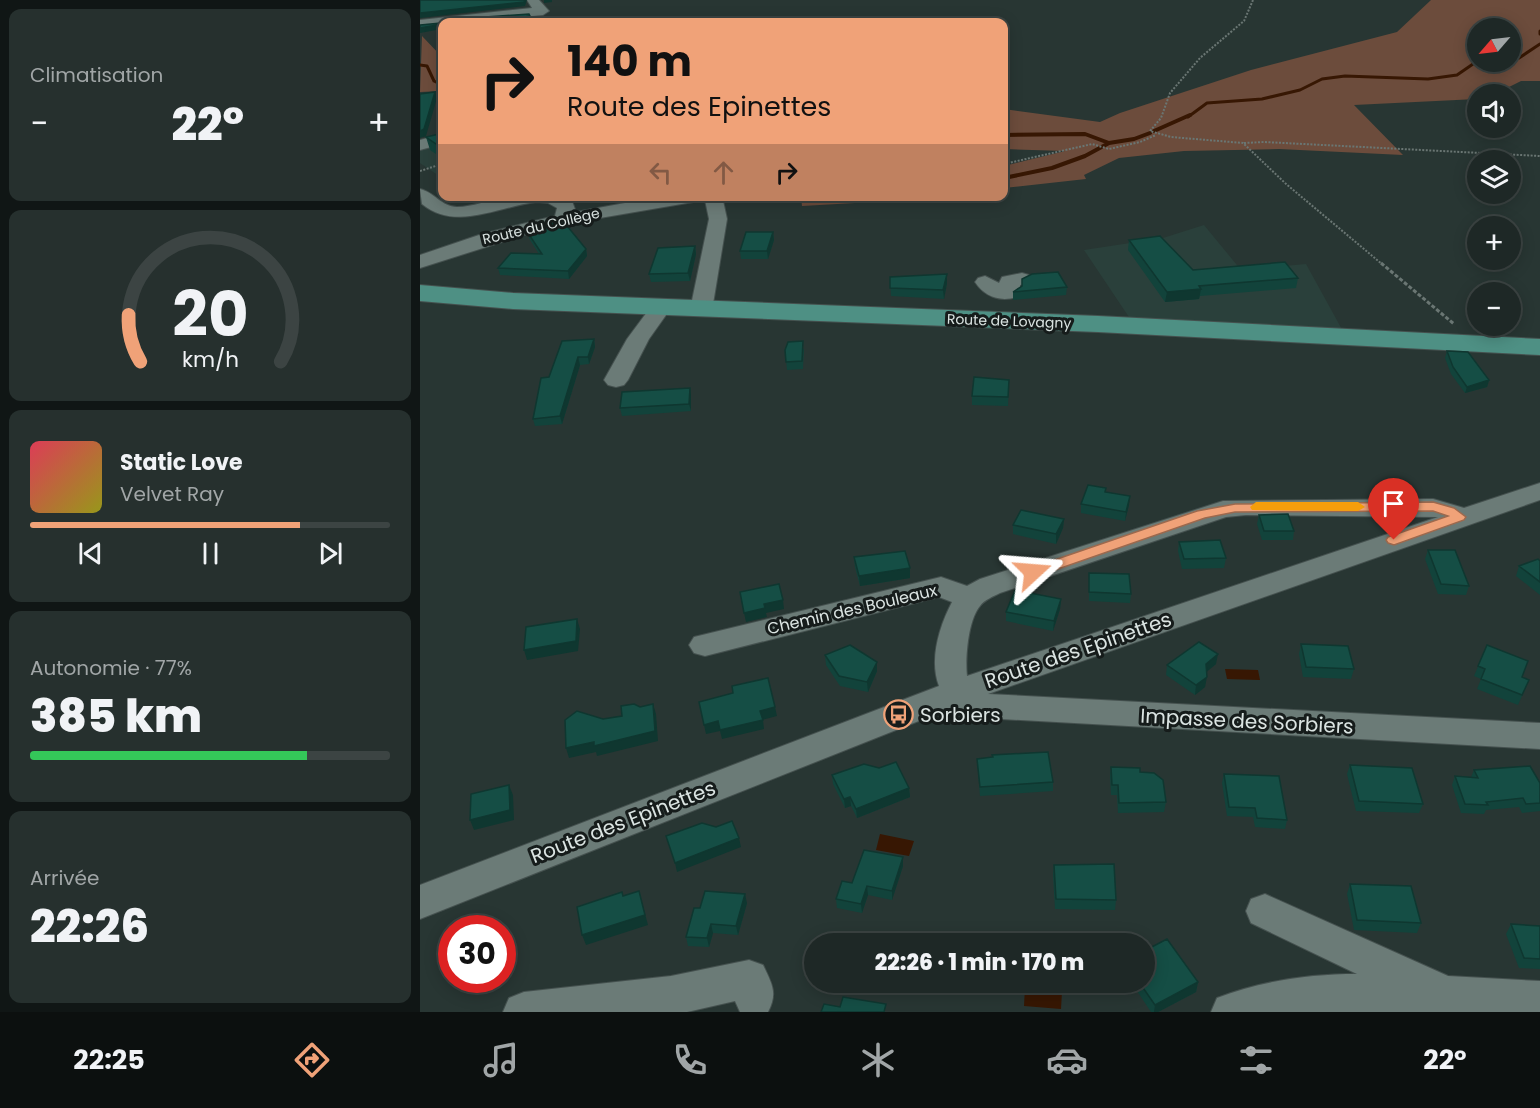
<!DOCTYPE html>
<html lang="fr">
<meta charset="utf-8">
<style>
:root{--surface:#1e2826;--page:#26302e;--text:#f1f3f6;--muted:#a1a6a7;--line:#3c4443;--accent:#f0a278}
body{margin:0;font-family:Poppins,sans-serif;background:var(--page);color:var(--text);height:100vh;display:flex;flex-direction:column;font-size:22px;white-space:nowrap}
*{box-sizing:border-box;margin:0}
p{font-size:20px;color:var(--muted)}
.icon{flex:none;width:33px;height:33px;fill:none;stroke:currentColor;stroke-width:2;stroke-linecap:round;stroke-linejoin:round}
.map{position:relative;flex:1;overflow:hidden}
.side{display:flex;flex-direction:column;gap:9px;padding:9px;background:#101615;width:420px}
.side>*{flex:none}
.top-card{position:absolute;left:18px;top:18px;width:570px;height:183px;border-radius:12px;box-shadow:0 3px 15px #0003,0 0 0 2px var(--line);background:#f0a278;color:#111;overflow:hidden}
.needle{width:39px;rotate:242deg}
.tools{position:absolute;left:1047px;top:18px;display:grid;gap:12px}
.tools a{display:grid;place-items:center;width:54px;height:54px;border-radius:50%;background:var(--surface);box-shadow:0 3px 15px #0003,0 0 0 2px var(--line);font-size:30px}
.speed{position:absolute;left:18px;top:915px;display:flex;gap:12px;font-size:30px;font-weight:700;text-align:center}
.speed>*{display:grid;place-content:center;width:78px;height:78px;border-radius:50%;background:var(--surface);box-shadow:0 3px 15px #0003,0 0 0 2px var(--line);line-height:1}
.speed .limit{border:9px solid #d22;background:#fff;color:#111}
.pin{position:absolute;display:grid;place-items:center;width:51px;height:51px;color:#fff;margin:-62px -26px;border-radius:50% 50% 50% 0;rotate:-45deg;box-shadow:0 0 6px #0007}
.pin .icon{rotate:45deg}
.me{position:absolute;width:66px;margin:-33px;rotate:71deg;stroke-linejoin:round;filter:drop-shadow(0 0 4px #0008)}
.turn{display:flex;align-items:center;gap:21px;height:126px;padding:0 30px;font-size:27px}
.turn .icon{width:78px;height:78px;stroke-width:2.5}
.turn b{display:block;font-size:42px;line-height:51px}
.lanes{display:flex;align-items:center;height:57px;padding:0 30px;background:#0003;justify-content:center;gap:30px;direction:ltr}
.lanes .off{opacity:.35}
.big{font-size:45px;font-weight:800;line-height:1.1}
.side .widget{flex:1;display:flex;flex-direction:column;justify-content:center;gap:9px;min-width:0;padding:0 21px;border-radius:12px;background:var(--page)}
.side .dial{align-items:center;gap:0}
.dial svg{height:156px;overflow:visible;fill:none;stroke:var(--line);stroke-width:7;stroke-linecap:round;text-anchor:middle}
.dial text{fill:var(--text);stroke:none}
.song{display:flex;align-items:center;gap:18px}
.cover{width:72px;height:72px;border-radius:9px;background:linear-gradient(135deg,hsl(350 70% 55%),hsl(60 70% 35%))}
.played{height:6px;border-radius:3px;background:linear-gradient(90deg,var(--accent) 75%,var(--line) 75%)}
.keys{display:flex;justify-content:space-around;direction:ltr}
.heat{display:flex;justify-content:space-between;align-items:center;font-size:33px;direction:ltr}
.charge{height:9px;border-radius:4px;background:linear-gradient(90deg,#34c759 77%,var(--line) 0)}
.trip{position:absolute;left:384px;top:933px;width:351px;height:60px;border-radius:30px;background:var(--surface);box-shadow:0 3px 15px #0003,0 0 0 2px var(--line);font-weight:800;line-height:60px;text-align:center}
.tab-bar{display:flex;height:96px;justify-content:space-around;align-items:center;background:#0c100f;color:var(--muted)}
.tab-bar .icon{width:42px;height:42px}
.tab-bar .active{color:var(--accent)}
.tab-bar b{font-size:27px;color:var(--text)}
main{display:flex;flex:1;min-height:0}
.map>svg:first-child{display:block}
</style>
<main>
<section class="side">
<div class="widget"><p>Climatisation</p>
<div class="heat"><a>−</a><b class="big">22°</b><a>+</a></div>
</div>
<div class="widget dial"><svg viewBox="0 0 100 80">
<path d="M14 69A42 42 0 1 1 86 69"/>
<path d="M14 69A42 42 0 0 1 8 45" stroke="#f0a278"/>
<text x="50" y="56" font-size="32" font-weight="700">20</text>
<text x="50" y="72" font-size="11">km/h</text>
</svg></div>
<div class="widget">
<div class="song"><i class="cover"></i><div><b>Static Love</b><p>Velvet Ray</p></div></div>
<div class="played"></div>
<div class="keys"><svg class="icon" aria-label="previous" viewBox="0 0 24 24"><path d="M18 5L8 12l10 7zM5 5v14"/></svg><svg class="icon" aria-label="pause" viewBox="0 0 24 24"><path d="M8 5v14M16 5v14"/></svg><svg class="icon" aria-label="next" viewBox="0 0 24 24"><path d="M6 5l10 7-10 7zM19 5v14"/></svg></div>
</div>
<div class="widget"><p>Autonomie · 77%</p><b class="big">385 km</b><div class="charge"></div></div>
<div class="widget"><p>Arrivée</p><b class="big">22:26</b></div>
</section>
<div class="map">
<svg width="1120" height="1012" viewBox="0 0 1120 1012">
<rect width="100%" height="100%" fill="#283633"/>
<!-- built -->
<path fill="#2a403b" d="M20 143 22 149V178L0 163V149Z
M784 225 821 270 886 264 930 344 719 332 664 250 743 238Z"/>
<!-- green -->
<path fill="#6c4c3c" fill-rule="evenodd" d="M1011 0H1120V81H1101L1075 94H1058L1057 99 934 105 983 155 859 149 764 151 699 158 664 175 666 179 584 188V166L645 151 584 149V109L680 122 700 113 831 70 977 32ZM1058 28H1090V62H1058Z
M2 36 22 57V73L18 74 22 79V91L0 92Z
M381 197V196L541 197 382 206Z"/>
<!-- water -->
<path fill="#371703" d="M805 669 838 670 840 680 807 679Z
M460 834 494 841 489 856 456 850Z
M605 987 642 991 641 1009 604 1006Z"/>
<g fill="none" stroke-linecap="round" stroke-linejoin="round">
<!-- stream-far1 -->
<path stroke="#371703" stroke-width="3" d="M1120 31V34
M1090 59 1099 58 1120 44
M0 65 7 66 14 81 22 85
M768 117 787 103 842 99 880 90 902 79 925 76 1008 79 1037 75 1053 64 1073 62"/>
<!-- stream -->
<path stroke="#371703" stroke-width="4" d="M734 131 770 115
M584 135 665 134 689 143
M584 178 632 168 665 156 689 143 714 139 730 133"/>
<defs>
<path id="minor" d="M107 0H119L129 11 123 15 50 22H22V25L0 28V20L112 8Z
M22 134V144L0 150V140Z
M0 189C14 192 22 207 37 207 53 207 68 200 83 197 100 194 138 194 152 201L156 212 243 196H302L307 219 292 310 289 315 281 316 273 315 270 310 289 219 285 200 174 219 107 234 0 268V255L62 234 135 216 137 208 128 203 117 202C79 206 36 232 2 204Z
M602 273 609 275 612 279 609 283 600 285V293L597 297C580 302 565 297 555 282L558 278 565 276 579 283 582 277Z
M240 302 247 304 251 308 229 339 208 380 204 385 196 387 188 385 184 380 207 339 233 304Z
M1120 483V500L568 694 1120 723V749L563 718 534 707 0 919V885L519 686C509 660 519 627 532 602L519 597 285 656 274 653 269 645 274 637 521 577 547 586 560 579 803 501 1013 499 1044 508ZM826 515 1018 517 547 676C545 659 548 620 560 606 564 600 574 596 580 593L806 517Z
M845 894 1028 976 1120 981V1012H791L797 998C841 981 890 974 937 974L831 923 826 911 831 899Z
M329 960 343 965C352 984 358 993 348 1012H320L315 1001 267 1012H83L89 998 104 992 251 976Z"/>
<path id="major" d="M0 285 93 293 678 316 1120 339V355L678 332 93 309 0 301Z"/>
</defs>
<!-- minor casing -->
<use href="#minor" stroke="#45514f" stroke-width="2"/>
<!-- major casing -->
<use href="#major" stroke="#45514f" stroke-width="2"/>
<!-- path-far1 -->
<path stroke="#6a7673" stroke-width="2" stroke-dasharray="2 1.5" stroke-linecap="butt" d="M833 0 824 21 780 58 750 93 741 118 730 131 751 137 823 143 865 183 963 265
M824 143 844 142 1120 156
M584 164 672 144 689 149 720 142 736 135
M0 171 22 164"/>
<!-- path -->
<path stroke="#6a7673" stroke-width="3" stroke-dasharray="4 2" stroke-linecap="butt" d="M961 263 1034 324"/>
<!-- minor -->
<use href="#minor" fill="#6b7b77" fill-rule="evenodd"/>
<!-- major -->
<use href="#major" fill="#4e9084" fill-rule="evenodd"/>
</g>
<!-- wall -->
<path fill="#12433b" d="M22 129V158L10 150 6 137 19 134Z
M353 232 354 240 348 259H321L320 251Z
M108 233 166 249 167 256 149 279 80 275 78 268 119 254 110 240Z
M709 240 773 270 878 278 876 288 780 296 779 299 745 302 708 250Z
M275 246 276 254 270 281 231 282 229 274Z
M470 277 527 283 524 299 471 296Z
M647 287 646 295 593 300V292Z
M174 339 175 347 169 364 160 365 142 424 115 426 113 419 129 377Z
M384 349 383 369 367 370 365 350Z
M1027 351 1069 380 1067 387 1045 393 1031 374 1025 358Z
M589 380 588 406 552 405V396Z
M271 395V411L202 416 200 408Z
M686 492 709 505 705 521 661 513V504Z
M839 515 874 531 873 540H842L837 524Z
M644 519 643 528 636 544 593 534V525Z
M759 542 806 558 804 568 762 569 758 551Z
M1008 550 1049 586 1046 595 1018 594 1005 559Z
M434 557 490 568V578L440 586 435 567Z
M1120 561V595L1096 576 1099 566Z
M669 573 711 594 710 603 669 601Z
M641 599 640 609 633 631 586 621V612Z
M881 644 934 669 931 679 883 677 879 654Z
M1067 645 1102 677 1109 680 1098 705 1057 689 1061 679 1054 676Z
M405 655 457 662V671L448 692 420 686 406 665Z
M796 664 786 672 785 687 775 695 746 675 747 665Z
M557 759 633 782V791L560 796Z
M930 765 1003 804 999 813 936 811 927 774Z
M691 767 720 772 746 802 744 812 698 813 697 795H691L690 777Z
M1054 770 1120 783V811L1102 813 1099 807 1066 810 1064 814 1041 813 1032 785 1035 776 1051 777Z
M804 774 867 820 865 829 835 827 833 817 807 816 802 783Z
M412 775 489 788 490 797 437 818 431 806 425 808 413 784Z
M483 857V866L472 900 448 895 442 913 417 908 416 899Z
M634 865 696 900 695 910 635 909 633 875Z
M930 884 1001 923 997 933 934 930 927 894Z
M327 903 318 935 293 933 289 947 268 946 266 937 280 908Z
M1091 924 1120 926V969L1099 968 1086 934Z
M711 982H778L776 992 738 1012H731Z"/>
<!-- shaded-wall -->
<path fill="#0f3730" d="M107 0 105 6 0 18V13Z
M124 0H132V2L124 3Z
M110 16 111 21 103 22H87V20Z
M85 17 87 22H34Z
M22 24V29L0 33V28Z
M15 92 17 98 6 136 0 138V131Z
M353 232 354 240 348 259 347 251Z
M275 246 276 254 270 281 268 273Z
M166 249 167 256 149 279 148 271Z
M527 274V283L524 299 523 290Z
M781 289 779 299 745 302 747 292Z
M174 339 175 347 169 364 168 357Z
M158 357 160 365 142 424 140 416Z
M1069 380 1067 387 1045 393 1047 387Z
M270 388 271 395V411L269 404Z
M710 496 709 505 705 521 706 512Z
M644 519 643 528 636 544V534Z
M490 568V578L440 586 439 576Z
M641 599 640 609 633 631 634 621Z
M363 600 364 609 346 613 347 617 326 622 324 613 344 604Z
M157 619 160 629 158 651 107 660 104 650Z
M798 654 796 664 784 674 786 664Z
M457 662V671L448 692 447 682Z
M787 677 785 687 775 695 776 685Z
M233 704 236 714 238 741 177 756 176 752 149 758 146 748 174 742Z
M355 707 357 716 342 720 340 711Z
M343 720 344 729 302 739 300 731 286 734 284 725 298 721Z
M89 785 93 795 94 820 54 830 50 820Z
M489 788 490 797 437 818 436 809Z
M430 797 431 806 425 808 424 799Z
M319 838 321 847 257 872 255 863Z
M483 857V866L472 900V891Z
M447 886 448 895 442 913 441 904Z
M219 891 228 925 166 945 162 935Z
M325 894 327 903 318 935 316 926Z
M291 924 293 933 289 947 287 938Z
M778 982 776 992 738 1012H734L735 1005Z"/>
<!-- building -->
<path fill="#154e45" stroke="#0f3730" stroke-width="1.5" d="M0 0H105L104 2 0 13Z
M109 14 110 16 87 20 85 17 34 22H22V24L0 28V25L21 23 23 20Z
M15 92 4 129 0 131V94Z
M22 129V148L6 137 19 134 21 130Z
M143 221 166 249 148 271 78 268 91 253 122 254 108 233 112 228Z
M326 232H353L347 251H320Z
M740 236 773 270 865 262 878 278 779 286 781 289 747 292 709 240Z
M275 246 268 273 229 274 238 248Z
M638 272 647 287 593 292 602 286V279L612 274Z
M527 274 523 290 470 288V277Z
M174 339 168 357H158L140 416 113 419 121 378 129 377 142 341Z
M383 341 382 361 366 362 365 350 368 342Z
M1027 351 1048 352 1069 380 1047 387 1033 367Z
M554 377 589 380 588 397 552 396Z
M270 388 269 404 200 408 202 392Z
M668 485 686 488 685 492 710 496 706 512 661 504Z
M601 510 644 519 636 534 593 525Z
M868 514 874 531H844L839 515Z
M800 540 806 558 764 559 759 542Z
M1008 550H1035L1049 586 1021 584Z
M485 551 490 568 439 576 434 557Z
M1118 559 1120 561V582L1099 566Z
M669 573 709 574 711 594 669 592Z
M359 584 363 600 344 604 345 608 324 613 320 592Z
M595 590 641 599 634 621 586 612Z
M157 619 156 641 104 650 106 627Z
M779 642 798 654 786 664 787 677 776 685 747 665Z
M881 644 928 646 934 669 886 667Z
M430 645 457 662 447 682 419 676 405 655Z
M1067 645 1108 661 1102 677 1109 680 1102 695 1061 679 1065 669 1058 666Z
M348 678 355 707 340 711 343 720 300 730 298 721 284 725 279 702 313 693 312 686Z
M214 704 220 707 233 704 235 731 174 746V742L146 748 145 720 157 711 183 719 202 716 201 706Z
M628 752 633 782 560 787 557 759 573 757 572 755Z
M476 762 489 788 436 809 430 797 424 799 412 775 444 764 459 768Z
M930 765 992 768 1003 804 939 801Z
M1110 766 1120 783V803L1106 804 1103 798 1066 802 1068 805 1045 804 1035 776 1058 778 1054 770Z
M691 767 720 768V772L734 773 743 780 746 802 699 803 698 785H692Z
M804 774 859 776 867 820 837 818 835 808 809 807Z
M89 785 90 810 50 820 51 794Z
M312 821 319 838 255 863 246 836 282 823 296 827Z
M444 850 483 857 472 891 447 886 441 904 416 899 422 881 432 883Z
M694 864 696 900 636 899 634 865Z
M930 884 991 886 1001 923 937 920Z
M219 891 225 915 162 935 157 907 202 892 203 896Z
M285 891 325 894 316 926 291 924 287 938 266 937 274 908H280Z
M1091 924 1120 926V959L1104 958Z
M747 939 778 982 735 1005 719 982H724V951Z
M423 997 466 1004 464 1012H401L404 1004 420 1007Z"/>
<!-- route -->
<path fill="#f0a278" stroke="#9c694e" stroke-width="1.5" d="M1013 502 1034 508 1046 517 1044 520 974 545 968 543 966 540 968 537 1028 516 1013 511 815 512 785 518 618 576 613 577 605 572 608 569 777 511 815 504Z"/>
<!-- slow -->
<path fill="#f59e0b" d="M836 502H938L945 507 938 511 832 510 830 507Z"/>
<!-- icons -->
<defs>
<symbol id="bus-ring" viewBox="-11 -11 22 22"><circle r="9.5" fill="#161c1b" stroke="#f0a278" stroke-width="1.5"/><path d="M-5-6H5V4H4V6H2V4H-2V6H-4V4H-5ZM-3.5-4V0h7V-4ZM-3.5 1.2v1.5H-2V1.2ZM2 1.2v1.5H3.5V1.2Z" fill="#f0a278"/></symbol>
</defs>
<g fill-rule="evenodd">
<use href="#bus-ring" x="462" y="698" width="33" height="33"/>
</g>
<g text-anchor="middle" stroke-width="6" stroke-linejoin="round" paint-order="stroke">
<!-- far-street labels -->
<g font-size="14" fill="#dbe4e2" stroke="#161c1b">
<text transform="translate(121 226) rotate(-13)" y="5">Route du Collège</text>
<text transform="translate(589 321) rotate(2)" y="5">Route de Lovagny</text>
</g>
<!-- street labels -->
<g font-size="16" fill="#dbe4e2" stroke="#161c1b">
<text transform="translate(432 609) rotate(-13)" y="6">Chemin des Bouleaux</text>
</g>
<!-- near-street labels -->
<g font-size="20" fill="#dbe4e2" stroke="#161c1b">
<text transform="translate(658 650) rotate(-19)" y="7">Route des Epinettes</text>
<text transform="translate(827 721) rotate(3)" y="7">Impasse des Sorbiers</text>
<text transform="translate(203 822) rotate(-21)" y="7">Route des Epinettes</text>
</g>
<!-- near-poi labels -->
<g font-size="20" fill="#dbe4e2" stroke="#161c1b" text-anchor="start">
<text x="500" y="722">Sorbiers</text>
</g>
</g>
</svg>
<div class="tools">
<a><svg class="needle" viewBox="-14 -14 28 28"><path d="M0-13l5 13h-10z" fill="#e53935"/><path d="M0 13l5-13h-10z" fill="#a1a6a7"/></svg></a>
<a><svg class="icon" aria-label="sound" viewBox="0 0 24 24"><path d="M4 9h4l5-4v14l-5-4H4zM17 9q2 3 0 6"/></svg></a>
<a><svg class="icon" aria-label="layers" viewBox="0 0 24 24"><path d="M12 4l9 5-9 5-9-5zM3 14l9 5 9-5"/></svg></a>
<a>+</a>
<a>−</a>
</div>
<div class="speed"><div class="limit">30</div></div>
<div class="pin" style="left:974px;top:540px;background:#d93025"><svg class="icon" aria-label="arrive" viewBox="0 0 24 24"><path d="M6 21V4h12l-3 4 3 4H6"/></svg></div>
<svg class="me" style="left:613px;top:572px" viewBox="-20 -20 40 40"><path d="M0-17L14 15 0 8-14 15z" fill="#f0a278" stroke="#fff" stroke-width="4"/></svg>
<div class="trip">22:26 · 1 min · 170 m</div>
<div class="top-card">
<div class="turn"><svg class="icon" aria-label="right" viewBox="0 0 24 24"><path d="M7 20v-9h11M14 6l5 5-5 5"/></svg><div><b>140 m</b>Route des Epinettes</div></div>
<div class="lanes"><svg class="icon off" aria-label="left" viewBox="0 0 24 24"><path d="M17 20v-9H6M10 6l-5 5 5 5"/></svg><svg class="icon off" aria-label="ahead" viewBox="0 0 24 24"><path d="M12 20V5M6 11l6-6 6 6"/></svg><svg class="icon" aria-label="right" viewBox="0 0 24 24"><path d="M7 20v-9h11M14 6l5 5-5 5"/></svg></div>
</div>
</div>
</main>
<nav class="tab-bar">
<b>22:25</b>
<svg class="icon active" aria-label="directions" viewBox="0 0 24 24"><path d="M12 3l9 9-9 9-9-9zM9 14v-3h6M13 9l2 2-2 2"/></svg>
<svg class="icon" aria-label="music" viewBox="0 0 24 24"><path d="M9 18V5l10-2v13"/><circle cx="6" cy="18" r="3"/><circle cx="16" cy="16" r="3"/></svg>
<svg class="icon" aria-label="phone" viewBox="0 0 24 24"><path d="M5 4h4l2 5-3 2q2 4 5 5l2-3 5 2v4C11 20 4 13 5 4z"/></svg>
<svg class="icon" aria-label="climate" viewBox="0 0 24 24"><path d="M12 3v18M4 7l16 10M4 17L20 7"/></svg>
<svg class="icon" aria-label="car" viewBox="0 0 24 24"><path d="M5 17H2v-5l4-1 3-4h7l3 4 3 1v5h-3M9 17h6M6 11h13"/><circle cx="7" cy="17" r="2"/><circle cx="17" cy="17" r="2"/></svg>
<svg class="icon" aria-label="filters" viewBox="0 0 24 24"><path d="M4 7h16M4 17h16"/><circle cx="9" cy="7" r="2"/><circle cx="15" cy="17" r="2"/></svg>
<b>22°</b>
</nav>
